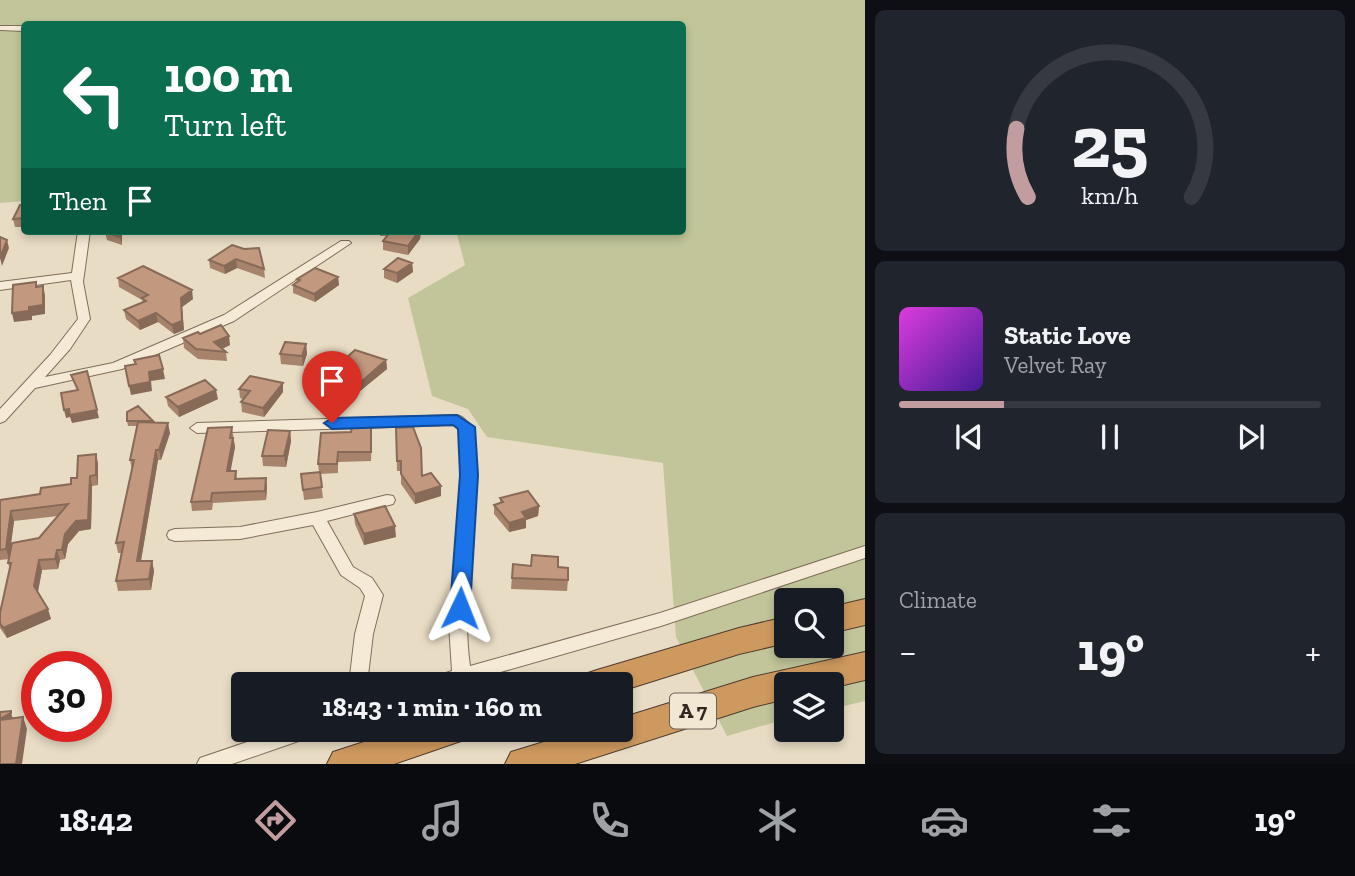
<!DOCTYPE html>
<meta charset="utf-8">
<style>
:root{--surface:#171b24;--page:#20242c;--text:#f1f3f6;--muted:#9ea1a6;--line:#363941;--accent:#c29da0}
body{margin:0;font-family:"Zilla Slab",serif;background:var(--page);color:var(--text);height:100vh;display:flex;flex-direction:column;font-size:26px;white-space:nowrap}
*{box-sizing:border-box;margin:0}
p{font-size:23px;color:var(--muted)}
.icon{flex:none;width:38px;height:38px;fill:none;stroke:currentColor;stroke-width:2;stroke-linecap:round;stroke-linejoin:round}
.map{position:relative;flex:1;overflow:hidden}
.panel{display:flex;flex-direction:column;gap:10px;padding:10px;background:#0d0f14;width:490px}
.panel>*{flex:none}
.hud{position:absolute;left:21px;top:21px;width:665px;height:214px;border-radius:7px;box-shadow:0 4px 10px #0003;background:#0b6e4f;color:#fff;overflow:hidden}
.tools{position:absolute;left:774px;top:588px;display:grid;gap:14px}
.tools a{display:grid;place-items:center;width:70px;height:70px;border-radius:7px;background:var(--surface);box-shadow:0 4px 10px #0003;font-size:35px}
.speed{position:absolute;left:21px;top:651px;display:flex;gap:14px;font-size:35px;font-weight:700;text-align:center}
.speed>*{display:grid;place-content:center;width:91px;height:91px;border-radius:50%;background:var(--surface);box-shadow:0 4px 10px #0003;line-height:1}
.speed .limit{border:10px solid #d22;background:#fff;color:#111}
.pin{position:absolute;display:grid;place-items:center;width:60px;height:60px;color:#fff;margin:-72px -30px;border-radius:50% 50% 50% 0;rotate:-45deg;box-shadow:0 0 7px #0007}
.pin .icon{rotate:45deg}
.me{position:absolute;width:77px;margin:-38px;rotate:2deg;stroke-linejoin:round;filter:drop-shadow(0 0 5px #0008)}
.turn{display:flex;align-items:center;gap:24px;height:147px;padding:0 28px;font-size:32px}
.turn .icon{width:91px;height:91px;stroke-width:2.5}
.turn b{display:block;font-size:49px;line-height:60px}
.then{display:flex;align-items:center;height:66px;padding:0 28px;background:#0003;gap:14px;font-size:26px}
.big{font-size:52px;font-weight:700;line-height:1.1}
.panel .widget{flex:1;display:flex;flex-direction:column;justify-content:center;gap:10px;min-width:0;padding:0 24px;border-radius:10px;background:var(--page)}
.panel .dial{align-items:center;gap:0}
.dial svg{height:182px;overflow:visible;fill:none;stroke:var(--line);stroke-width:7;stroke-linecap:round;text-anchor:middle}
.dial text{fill:var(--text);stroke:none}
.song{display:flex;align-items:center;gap:21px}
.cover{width:84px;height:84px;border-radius:10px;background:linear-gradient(135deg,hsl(300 70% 55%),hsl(260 70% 35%))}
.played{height:7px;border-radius:4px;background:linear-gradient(90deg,var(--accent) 25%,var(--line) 25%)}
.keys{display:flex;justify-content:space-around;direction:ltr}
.heat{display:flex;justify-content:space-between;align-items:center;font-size:38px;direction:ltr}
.trip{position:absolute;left:231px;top:672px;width:402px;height:70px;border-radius:7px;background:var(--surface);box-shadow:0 4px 10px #0003;font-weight:700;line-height:70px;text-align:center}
.dock{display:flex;height:112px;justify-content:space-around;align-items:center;background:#090b0e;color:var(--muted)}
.dock .icon{width:49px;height:49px}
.dock .active{color:var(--accent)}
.dock b{font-size:32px;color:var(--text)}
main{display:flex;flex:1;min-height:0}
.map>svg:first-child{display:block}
</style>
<main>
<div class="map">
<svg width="865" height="764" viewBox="0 0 865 764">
<rect width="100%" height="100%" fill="#e8dcc4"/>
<!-- green -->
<path fill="#c1c599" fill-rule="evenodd" d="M0 0H865V701L831 709V684H786V719L727 736 676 637 663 463 487 437 468 409 432 396 408 298 465 265 456 231H682V24H24V201L0 203ZM786 600H831V646H786Z"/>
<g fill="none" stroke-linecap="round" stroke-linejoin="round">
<defs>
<path id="minor" d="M0 26H24V31L0 30Z
M78 231H90L83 282 90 319 70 349 45 377 113 363 224 315 341 241H349L351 243 234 321 122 369 35 388 5 421 0 423V409L50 355 78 319 71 280 0 290V282L72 273Z
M457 415 462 417 473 427C475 451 477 474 476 498 473 554 462 610 470 666L660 613 865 546V558L661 626 459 684H425L427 679 452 671 449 625 461 475 459 429 454 425 197 433 190 428 197 423Z
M387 495 393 496 395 500 393 504 327 521 353 567 372 578 383 595 373 634 367 684H349L355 634 365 596 360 588 341 575 313 525 240 539 175 541 169 539 167 535 169 531 175 529 240 527 317 512Z
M282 730H316L313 736 232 764H197L200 758Z"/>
<path id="motorway" d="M865 599V625L831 633V607Z
M786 617V643L739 654 621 691V684H579L585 674 597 670 739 628Z
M865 652V680L831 688V684H786V699L753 707 575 764H505L511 752 583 730H621V718L753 677Z
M401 730H466L461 741 394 764H327L333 752Z"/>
</defs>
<!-- minor casing -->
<use href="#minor" stroke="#806e5c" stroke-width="2"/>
<!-- motorway casing -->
<use href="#motorway" stroke="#4f3d30" stroke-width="2"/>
<!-- minor -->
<use href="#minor" fill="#f4ead6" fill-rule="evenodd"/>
<!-- motorway -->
<use href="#motorway" fill="#ce995e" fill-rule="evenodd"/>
</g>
<!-- wall -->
<path fill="#a7836c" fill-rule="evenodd" d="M24 205V227H15L13 219Z
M122 231V245L107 240 105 232Z
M380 231H421L420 239 408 255 383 250V241L387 236H380Z
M232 245 264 269 265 278 237 268 225 274 210 268 209 260Z
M412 263 413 272 397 283 384 278V269Z
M338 277 339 285 315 302 293 293V285L297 282V279Z
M118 278 193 299 182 307 184 330 174 334 158 322 140 330 126 319 124 310 143 302 142 300 119 287Z
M200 334 230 345 222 349 226 352 227 361 198 359 184 348 183 338Z
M306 344 307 354 303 366 281 364 280 354Z
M386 360 387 369 360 391 332 381 331 372Z
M239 389 283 392 264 417 242 412 241 402 243 399 240 398Z
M166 397 218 399 179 417 168 406Z
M127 421H153L154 423 170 433 161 460H158L141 561H152L154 571 151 590 118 591 116 581 121 553H118L116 543 132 470 130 460 138 426H128Z
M232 427 235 447 230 471H236L237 479 267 487 266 500 213 503 212 510 192 511 191 502Z
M396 428 422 476 441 486V496L415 504 401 484V471H397Z
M290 431 291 441 286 467 263 466 262 456Z
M372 434 371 461 338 462V473L320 474 323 498 304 500 301 474 319 472 318 464Z
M98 463V485L92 486 91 529 79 531 68 544 65 559 60 560 58 569 42 570 38 592 51 619 7 638 0 628V613L10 570 8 563 9 559 0 560V500L40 494 71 484 77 478ZM58 516 39 538 9 557 14 521Z
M500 498 539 506 538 516 526 520V528L509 532 494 514V505L500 503Z
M354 514 396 537 364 545 355 524Z
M513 564 558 567 568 580 567 591 511 589Z"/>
<!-- shaded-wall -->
<path fill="#886a58" d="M120 231H122V245L120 237Z
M419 231H421L420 239 408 255V246Z
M7 240 9 248 2 266 0 258Z
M236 259 237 268 225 274 224 266Z
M412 263 413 272 397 283V273Z
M338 277 339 285 315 302 314 294Z
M43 286 45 295V314L32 316V320L14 322 12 313 29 307Z
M192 290 193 299 182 307 184 330 174 334 172 325 181 298Z
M156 313 158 322 140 330 138 321Z
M229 336 230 345 215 352 214 342Z
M306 344 307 354 303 366 302 356Z
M386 360 387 369 360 391V383Z
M163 369 165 379 151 381 152 391 131 395 129 386 149 372Z
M283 383V392L264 417 263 408Z
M216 390 218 399 179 417 178 407Z
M69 409 97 410 99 418 72 423 70 417 66 418 64 410Z
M168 423 170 433 161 460 159 450Z
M290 431 291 441 286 467 284 456Z
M233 438 235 447 229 480 227 471Z
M156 450 158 460 139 572 137 561Z
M96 454 98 463V485L96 475Z
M90 476 92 486 91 529 79 531 68 544 65 559 62 550 65 534Z
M266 478 267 487 266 500 265 491Z
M441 486V496L415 504V494Z
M539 506 538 516 526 520V528L509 532V523L522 512Z
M11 511 14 521 9 559 6 549Z
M395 526 396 537 364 545V534Z
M57 550 60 560 58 569 55 559Z
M39 560 42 570 37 596 34 586Z
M152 561 154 571 151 590 149 579Z
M48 609 51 619 7 638 3 628Z
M11 713 15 725 0 730V719Z
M23 717 27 729 22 764H16Z"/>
<!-- building -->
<path fill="#c2987e" stroke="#886a58" stroke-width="2" d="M20 205H24V218L13 219Z
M105 231H120V237L105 232Z
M391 231H419L408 246 383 241Z
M0 237 7 240 0 258Z
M232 245 244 249 259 248 264 269 236 259 224 266 209 260Z
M398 258 412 263 397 273 384 269Z
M143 266 192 290 181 298 182 321 172 325 156 313 138 321 124 310 146 301 142 298 148 295 118 278Z
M315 268 338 277 314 294 293 285 300 280 297 279Z
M36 282V287L43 286V305L29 307V311L12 313 13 285Z
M221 325 229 336 214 342 226 352 196 349 183 338 198 332 200 334Z
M285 342 306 344 302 356 280 354Z
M355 350 386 360 360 383 331 372Z
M159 355 163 369 149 372 150 382 129 386 125 366 136 364 134 360Z
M87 371 97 410 70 415 69 409 64 410 61 393 78 390 71 375Z
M250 376 283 383 263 408 241 402 250 391 239 389Z
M205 380 216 390 178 407 166 397Z
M138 406 153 421H127V412Z
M138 422 168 423 159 450H156L137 561H152L149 579 116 581 124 542 116 543 134 460H130Z
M352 425H371V452H338L337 464H318L321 433 351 432Z
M232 427 230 438H233L227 471H236L235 479 266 478 265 491 212 493 211 501 191 502 208 428Z
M413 427 421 448 422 476 431 473 441 486 415 494 401 474V461H397L396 428Z
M268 430 290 431 284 456H262Z
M96 454V475L90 476 88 520 76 521 65 534 62 550H57L55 559 39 560 34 586 48 609 3 628 0 623V613L11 563H8L12 543 39 538 68 504 11 511 6 549 0 550V500L40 494 41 488 71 484V478H77L78 456Z
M320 472 322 487 303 490 301 474Z
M528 491 539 506 522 512 526 518 509 523 494 505 503 502 500 498Z
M385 506 395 526 364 534 354 514Z
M532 555 558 557V567L568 568V580L512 578 513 564 531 566Z
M11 711V713L0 719V712Z
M23 717 16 764H0V720Z"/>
<!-- route -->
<path fill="#1a73e8" stroke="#114b97" stroke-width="2" d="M457 415 475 427 478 475 470 608 467 614 460 616 453 614 450 608 460 475 458 429 453 425 332 429 324 423 332 418Z"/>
<g text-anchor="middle" stroke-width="7" stroke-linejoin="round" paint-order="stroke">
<!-- shield labels -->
<rect fill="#f1e7d2" stroke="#6b6155" stroke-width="2" x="670" y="693.5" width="46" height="35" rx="5"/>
<g font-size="21" font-weight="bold" fill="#32271f">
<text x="693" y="718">A 7</text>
</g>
</g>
</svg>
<div class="tools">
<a><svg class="icon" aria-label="search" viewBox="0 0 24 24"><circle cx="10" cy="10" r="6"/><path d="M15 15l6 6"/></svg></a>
<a><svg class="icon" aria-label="layers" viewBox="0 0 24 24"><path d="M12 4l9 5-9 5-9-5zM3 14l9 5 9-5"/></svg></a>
</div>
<div class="speed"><div class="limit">30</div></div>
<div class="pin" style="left:332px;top:423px;background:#d93025"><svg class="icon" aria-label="arrive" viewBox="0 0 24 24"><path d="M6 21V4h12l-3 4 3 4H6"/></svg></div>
<svg class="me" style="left:460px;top:608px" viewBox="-20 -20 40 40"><path d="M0-17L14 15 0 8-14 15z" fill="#1a73e8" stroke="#fff" stroke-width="4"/></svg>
<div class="trip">18:43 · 1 min · 160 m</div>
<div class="hud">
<div class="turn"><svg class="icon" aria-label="left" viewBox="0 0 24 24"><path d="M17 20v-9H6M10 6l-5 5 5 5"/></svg><div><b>100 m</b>Turn left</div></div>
<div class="then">Then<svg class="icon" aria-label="arrive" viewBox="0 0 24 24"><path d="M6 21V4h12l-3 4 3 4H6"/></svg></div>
</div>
</div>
<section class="panel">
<div class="widget dial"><svg viewBox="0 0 100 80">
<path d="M14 69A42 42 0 1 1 86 69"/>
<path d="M14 69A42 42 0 0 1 9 39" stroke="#c29da0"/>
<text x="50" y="56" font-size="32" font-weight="700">25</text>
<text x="50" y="72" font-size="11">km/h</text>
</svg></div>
<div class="widget">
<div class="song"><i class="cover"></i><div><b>Static Love</b><p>Velvet Ray</p></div></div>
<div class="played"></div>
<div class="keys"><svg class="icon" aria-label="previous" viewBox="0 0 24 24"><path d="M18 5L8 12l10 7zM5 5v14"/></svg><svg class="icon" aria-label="pause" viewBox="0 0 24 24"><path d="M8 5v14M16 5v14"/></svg><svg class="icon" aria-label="next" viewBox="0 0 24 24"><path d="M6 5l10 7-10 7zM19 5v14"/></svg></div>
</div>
<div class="widget"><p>Climate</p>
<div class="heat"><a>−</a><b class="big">19°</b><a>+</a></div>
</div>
</section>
</main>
<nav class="dock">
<b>18:42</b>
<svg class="icon active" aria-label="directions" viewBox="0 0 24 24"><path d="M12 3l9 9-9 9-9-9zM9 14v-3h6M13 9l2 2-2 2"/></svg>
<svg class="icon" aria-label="music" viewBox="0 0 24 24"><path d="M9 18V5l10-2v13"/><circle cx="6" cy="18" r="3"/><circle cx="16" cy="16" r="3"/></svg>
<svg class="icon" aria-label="phone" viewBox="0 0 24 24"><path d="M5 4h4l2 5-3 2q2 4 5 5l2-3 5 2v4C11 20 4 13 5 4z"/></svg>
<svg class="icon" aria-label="climate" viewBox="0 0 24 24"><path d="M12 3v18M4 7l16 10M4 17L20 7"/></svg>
<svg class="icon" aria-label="car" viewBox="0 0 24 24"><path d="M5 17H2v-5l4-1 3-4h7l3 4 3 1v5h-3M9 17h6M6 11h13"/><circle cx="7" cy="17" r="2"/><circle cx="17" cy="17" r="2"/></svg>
<svg class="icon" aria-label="filters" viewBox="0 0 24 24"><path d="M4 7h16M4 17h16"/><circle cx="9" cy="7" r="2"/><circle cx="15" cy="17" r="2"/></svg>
<b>19°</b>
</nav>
